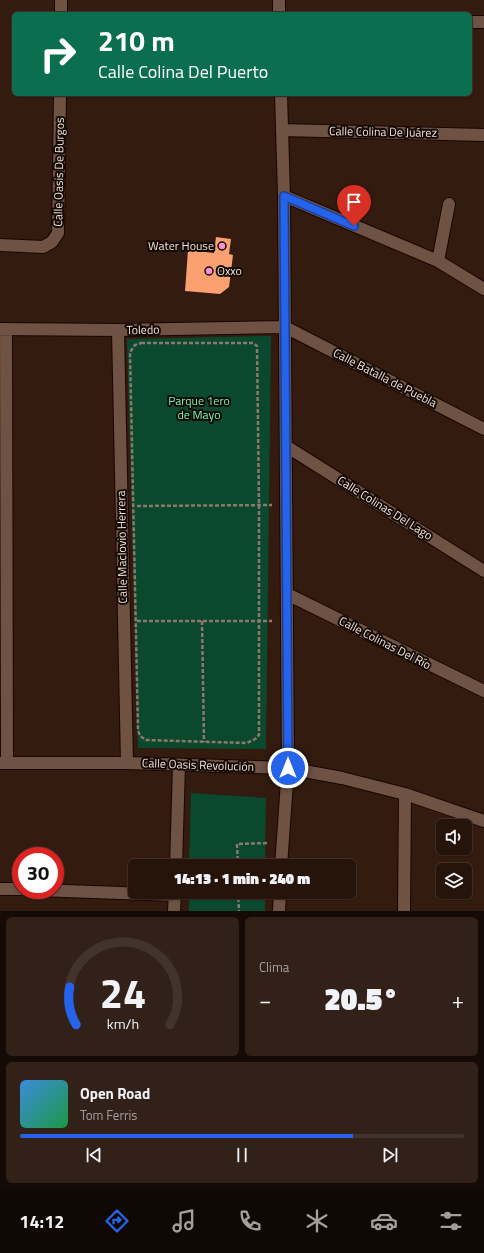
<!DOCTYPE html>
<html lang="es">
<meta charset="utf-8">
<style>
:root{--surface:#26140b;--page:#322119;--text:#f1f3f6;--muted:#a49e9d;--line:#42332c;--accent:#2563eb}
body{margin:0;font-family:"Titillium Web",sans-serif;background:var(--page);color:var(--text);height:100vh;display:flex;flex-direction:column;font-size:15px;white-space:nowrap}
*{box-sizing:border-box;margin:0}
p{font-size:13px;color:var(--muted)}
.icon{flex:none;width:22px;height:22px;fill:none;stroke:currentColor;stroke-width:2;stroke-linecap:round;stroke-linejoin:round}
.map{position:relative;height:911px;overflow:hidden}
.drawer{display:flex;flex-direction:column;gap:6px;padding:6px;background:#150b06;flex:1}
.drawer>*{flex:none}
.top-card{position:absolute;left:12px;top:12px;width:460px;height:84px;border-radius:6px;box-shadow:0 1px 3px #0004,0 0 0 1px var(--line);background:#0b6e4f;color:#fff;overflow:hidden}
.controls{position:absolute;left:436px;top:819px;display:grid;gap:8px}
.controls a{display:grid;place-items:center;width:36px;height:36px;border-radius:6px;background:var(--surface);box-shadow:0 1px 3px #0004,0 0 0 1px var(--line);font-size:20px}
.speed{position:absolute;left:12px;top:847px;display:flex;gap:8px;font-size:20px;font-weight:700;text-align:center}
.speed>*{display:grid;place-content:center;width:52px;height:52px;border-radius:50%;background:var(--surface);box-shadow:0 1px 3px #0004,0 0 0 1px var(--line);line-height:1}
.speed .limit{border:6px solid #d22;background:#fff;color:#111}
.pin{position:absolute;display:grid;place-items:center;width:34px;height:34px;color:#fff;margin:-41px -17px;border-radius:50% 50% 50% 0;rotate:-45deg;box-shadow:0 0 4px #0007}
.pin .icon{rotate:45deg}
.me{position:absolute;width:44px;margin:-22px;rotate:0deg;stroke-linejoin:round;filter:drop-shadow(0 0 3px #0008)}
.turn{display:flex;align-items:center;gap:14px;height:84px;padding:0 20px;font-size:18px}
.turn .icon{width:52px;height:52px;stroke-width:2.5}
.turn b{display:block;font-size:28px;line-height:34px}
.big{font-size:30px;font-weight:800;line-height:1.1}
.drawer .tile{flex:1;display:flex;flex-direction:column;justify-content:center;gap:6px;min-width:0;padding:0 14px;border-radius:6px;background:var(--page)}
.drawer .dial{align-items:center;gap:0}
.dial svg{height:104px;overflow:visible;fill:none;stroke:var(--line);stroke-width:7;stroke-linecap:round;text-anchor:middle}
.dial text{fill:var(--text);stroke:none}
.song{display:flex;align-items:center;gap:12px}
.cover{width:48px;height:48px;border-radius:6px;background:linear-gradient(135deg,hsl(210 70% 55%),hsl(140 70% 35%))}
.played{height:4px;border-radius:2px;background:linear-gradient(90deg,var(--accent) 75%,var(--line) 75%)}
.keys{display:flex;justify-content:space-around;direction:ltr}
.heat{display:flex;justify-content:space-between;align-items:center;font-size:22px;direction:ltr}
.drawer .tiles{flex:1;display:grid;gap:6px;grid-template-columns:1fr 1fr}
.tile:last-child{grid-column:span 2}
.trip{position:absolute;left:128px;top:859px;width:228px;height:40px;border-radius:6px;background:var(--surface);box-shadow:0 1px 3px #0004,0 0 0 1px var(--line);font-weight:800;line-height:40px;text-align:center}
.tab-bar{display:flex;height:64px;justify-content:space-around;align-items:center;background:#0f0804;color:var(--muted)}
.tab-bar .icon{width:28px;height:28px}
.tab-bar .selected{color:var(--accent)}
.tab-bar b{font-size:18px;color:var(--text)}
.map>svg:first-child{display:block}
</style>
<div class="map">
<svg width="484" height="911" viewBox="0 0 484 911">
<rect width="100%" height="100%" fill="#331b0f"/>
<!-- green -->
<path fill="#0a492e" d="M271 336 266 749 138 748 127 339Z
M191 793 266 798 265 866H189Z
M189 892H265V911H189Z"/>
<!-- building -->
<path fill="#fba071" d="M216 237 231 239 229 254 233 255 229 287 220 294 185 291 188 250 214 253Z"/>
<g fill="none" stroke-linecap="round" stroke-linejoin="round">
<defs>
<path id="minor" d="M61 14V0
M279 14V0
M470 22H484
M282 130 484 135
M284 196 438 261 484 289
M0 245 43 247 52 242 58 233 60 94
M438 261 449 204
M0 329 118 330 285 327 484 429
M6 329 7 763
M118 330 127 763
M286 446 484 571
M287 594 484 691
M0 763H127L288 768 342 778 405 794 484 821
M176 866 179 765
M281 866 288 768 284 196 281 94
M0 889H21
M38 890 175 895
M174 911 175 892
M279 911 280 892
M404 911 405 794"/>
</defs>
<!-- minor casing -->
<use href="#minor" stroke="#1a0500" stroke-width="14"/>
<!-- path -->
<path stroke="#8d786d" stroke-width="2.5" stroke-dasharray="4 2" stroke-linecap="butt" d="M141 343H253L257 346 259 505V735L255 739 247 743 146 740 140 736 138 730 130 352 135 345Z
M137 506 272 505
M137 621H272
M202 621 204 742
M238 866 237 844 268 843
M238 892 239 911"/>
<!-- minor -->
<use href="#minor" stroke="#6e5244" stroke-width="12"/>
</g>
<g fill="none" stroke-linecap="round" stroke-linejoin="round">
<defs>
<path id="route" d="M288 768 284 196 354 226"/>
</defs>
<!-- route casing -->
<use href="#route" stroke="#184099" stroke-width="10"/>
<!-- route -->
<use href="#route" stroke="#2563eb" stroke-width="7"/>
</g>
<!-- markers -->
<g fill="#f590d1" stroke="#130905" stroke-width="1.5">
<circle cx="222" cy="246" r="4"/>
<circle cx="209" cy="271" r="4"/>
</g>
<g text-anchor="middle" stroke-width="4" stroke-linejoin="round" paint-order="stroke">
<!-- street labels -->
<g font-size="12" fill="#f1e0d7" stroke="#130905">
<text transform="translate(383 132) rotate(1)" y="4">Calle Colina De Juárez</text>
<text transform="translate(59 172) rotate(-89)" y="4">Calle Oasis De Burgos</text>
<text transform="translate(143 330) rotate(-1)" y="4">Toledo</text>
<text transform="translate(385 378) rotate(27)" y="4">Calle Batalla de Puebla</text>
<text transform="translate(385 508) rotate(32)" y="4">Calle Colinas Del Lago</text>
<text transform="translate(122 547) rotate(-91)" y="4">Calle Maclovio Herrera</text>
<text transform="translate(385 643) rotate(27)" y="4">Calle Colinas Del Río</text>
<text transform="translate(198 765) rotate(2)" y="4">Calle Oasis Revolución</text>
</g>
<!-- poi labels -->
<g font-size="12" fill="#f1e0d7" stroke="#130905" text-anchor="end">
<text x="214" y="250">Water House</text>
<text x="217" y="275" text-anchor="start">Oxxo</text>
</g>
<!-- park labels -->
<g font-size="12" fill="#70f8b3" stroke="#130905">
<text x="199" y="405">Parque 1ero<tspan x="199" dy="14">de Mayo</tspan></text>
</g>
</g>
</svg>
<div class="controls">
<a><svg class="icon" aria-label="sound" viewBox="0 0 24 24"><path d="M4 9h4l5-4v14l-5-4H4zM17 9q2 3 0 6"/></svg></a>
<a><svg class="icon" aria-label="layers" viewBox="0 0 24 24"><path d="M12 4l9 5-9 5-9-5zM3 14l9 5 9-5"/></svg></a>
</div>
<div class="speed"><div class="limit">30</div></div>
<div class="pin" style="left:354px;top:226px;background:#d93025"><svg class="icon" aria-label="arrive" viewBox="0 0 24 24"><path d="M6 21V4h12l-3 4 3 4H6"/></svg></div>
<svg class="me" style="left:288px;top:768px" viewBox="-20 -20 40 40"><circle r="17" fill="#2563eb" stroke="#fff" stroke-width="3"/><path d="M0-11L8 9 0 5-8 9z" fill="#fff"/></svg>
<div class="trip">14:13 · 1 min · 240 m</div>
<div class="top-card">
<div class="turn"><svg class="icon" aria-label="right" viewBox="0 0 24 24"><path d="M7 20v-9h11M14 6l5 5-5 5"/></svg><div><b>210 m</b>Calle Colina Del Puerto</div></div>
</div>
</div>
<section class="drawer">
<div class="tiles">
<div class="tile dial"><svg viewBox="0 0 100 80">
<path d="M14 69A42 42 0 1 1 86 69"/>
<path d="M14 69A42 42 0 0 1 9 40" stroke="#2563eb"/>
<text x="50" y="56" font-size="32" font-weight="700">24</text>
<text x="50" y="72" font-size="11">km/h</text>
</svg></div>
<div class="tile"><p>Clima</p>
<div class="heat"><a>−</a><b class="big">20.5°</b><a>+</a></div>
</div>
<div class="tile">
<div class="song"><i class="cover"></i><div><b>Open Road</b><p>Tom Ferris</p></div></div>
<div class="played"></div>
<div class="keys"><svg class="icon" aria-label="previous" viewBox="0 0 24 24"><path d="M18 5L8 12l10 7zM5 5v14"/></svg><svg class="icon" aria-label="pause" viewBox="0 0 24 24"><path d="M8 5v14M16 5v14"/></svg><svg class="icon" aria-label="next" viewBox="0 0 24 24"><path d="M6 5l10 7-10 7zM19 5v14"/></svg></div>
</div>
</div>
</section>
<nav class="tab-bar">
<b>14:12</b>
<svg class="icon selected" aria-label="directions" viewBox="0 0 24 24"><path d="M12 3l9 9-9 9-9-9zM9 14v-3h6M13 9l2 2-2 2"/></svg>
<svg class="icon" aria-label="music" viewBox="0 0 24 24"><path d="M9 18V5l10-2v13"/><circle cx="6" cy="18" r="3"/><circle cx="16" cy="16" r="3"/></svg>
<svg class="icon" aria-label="phone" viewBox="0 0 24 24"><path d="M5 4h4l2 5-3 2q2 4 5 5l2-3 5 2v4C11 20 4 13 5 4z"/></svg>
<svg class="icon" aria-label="climate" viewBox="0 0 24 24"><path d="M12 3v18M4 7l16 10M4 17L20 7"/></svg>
<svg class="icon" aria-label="car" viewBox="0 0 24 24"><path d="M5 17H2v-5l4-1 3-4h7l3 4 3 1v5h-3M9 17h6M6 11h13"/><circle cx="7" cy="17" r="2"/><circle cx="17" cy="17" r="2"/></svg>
<svg class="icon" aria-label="filters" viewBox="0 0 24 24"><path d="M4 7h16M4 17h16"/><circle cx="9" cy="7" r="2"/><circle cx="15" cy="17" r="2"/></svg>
</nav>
